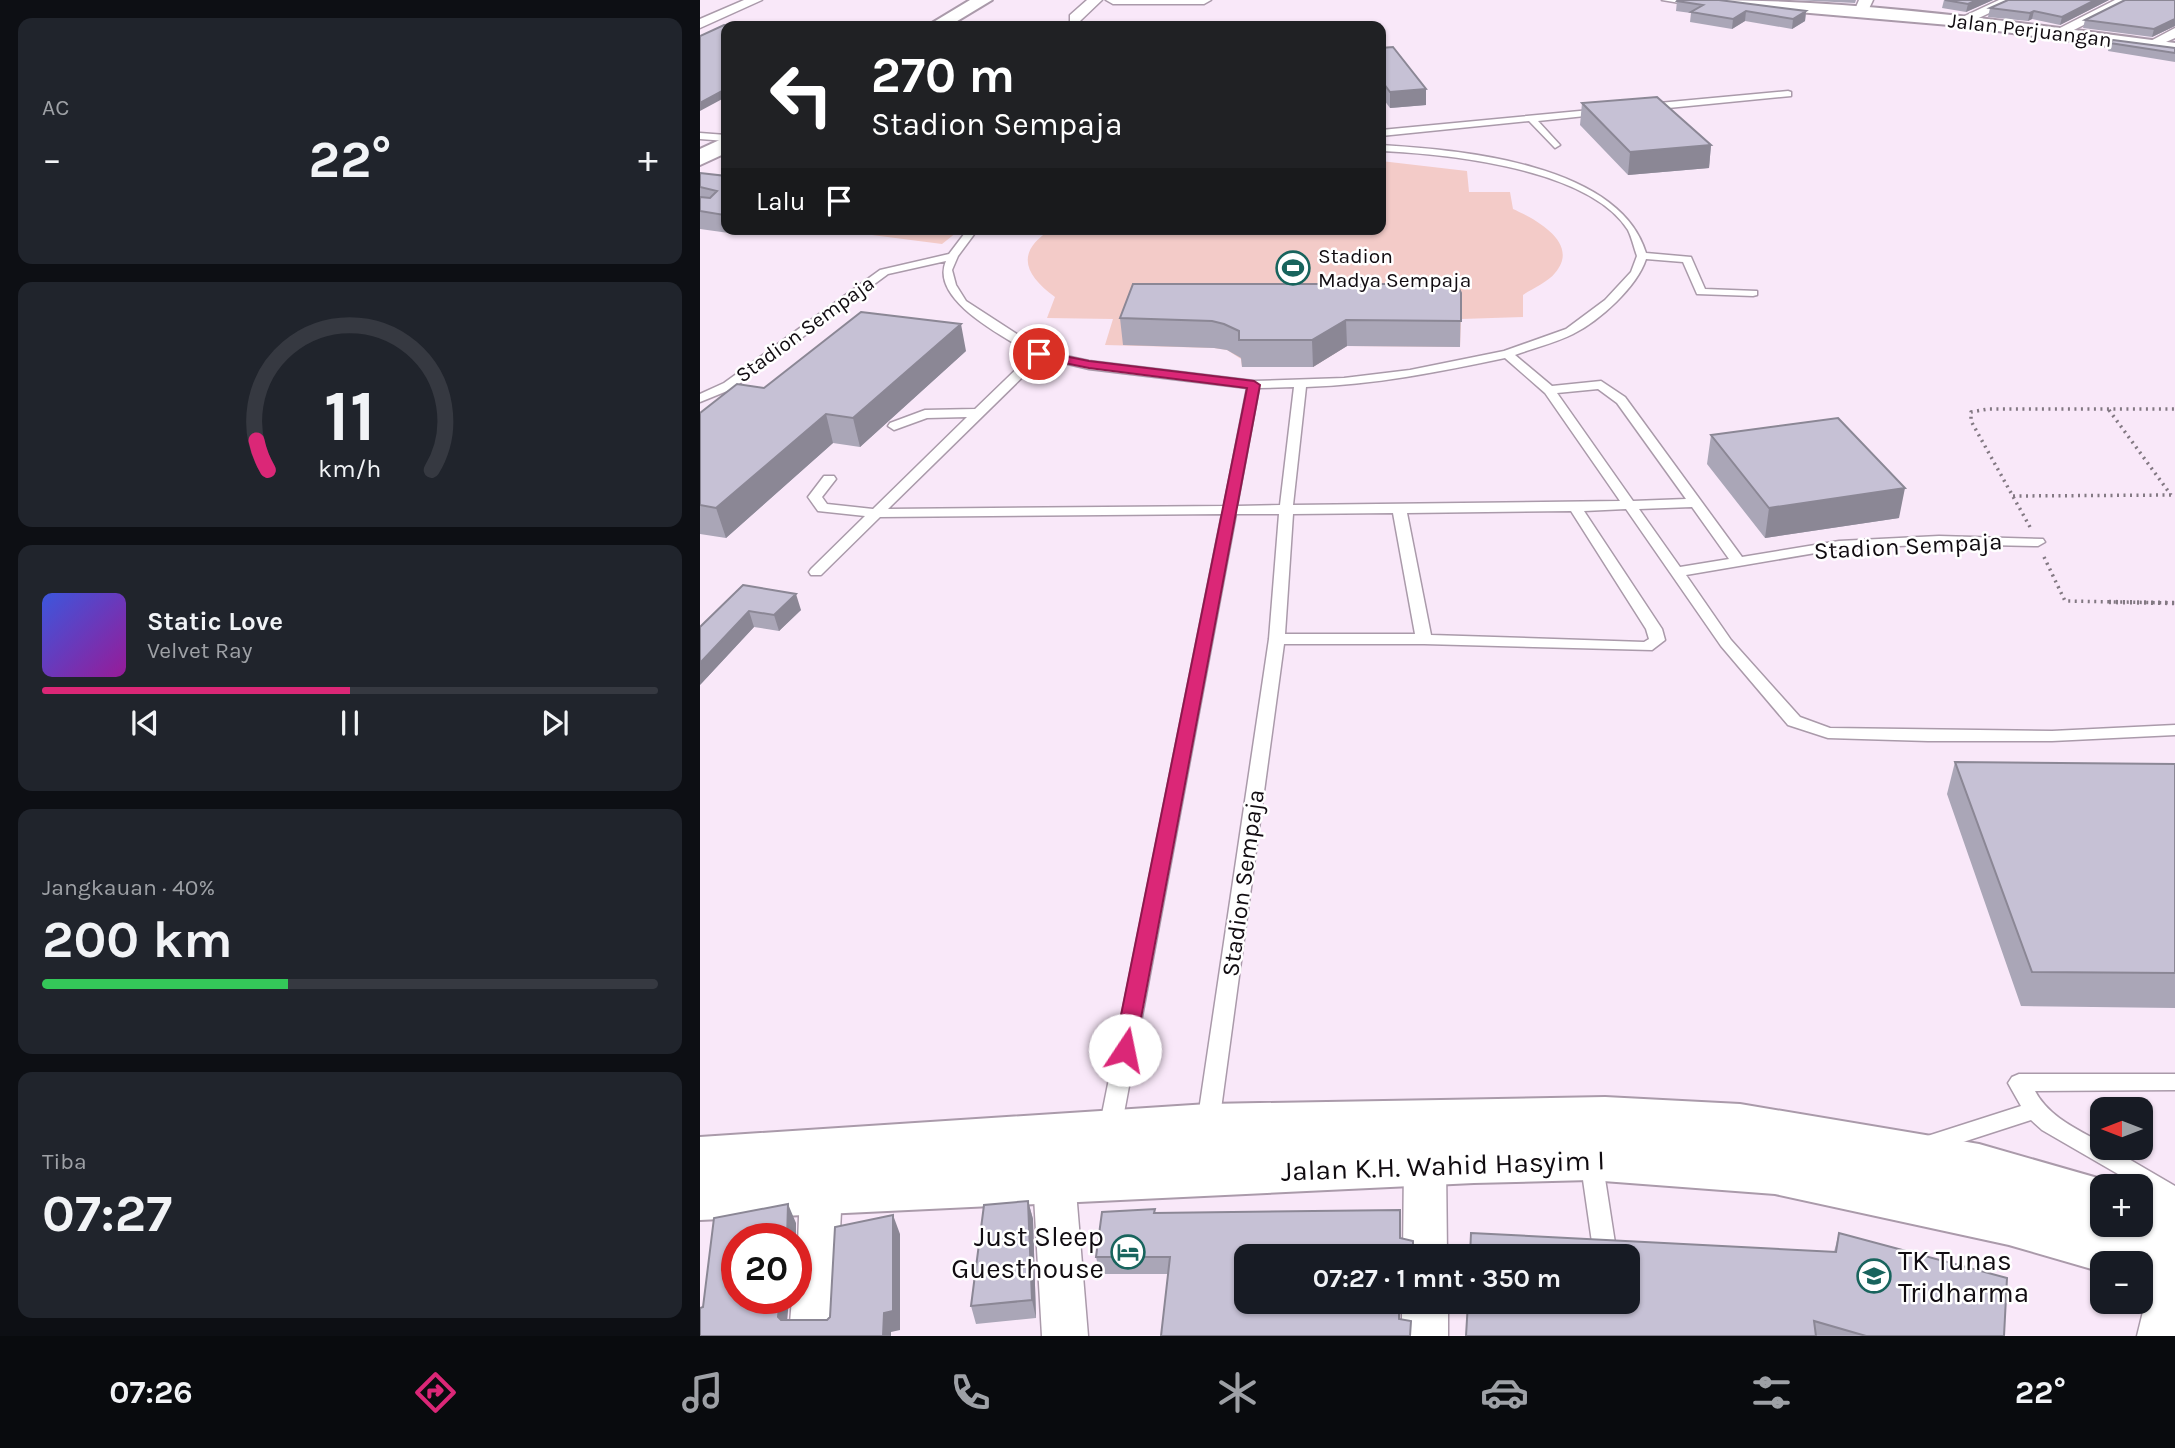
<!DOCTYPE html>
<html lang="id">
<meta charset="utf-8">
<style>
:root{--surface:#171b24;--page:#20242c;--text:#f1f3f6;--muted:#9ea1a6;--line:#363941;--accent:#db2777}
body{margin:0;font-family:Karla,sans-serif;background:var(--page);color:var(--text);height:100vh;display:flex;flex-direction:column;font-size:26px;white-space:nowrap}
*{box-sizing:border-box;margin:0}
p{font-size:23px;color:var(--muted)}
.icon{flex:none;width:38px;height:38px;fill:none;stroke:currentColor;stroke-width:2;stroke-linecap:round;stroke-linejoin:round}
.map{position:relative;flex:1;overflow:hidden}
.drawer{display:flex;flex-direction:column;gap:18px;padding:18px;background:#0d0f14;width:700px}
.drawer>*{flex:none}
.guide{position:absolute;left:21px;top:21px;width:665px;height:214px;border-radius:14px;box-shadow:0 2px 5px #0004;background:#202124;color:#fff;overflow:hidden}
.needle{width:46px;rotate:270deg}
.fabs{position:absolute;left:1390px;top:1097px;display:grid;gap:14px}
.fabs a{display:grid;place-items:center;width:63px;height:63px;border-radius:14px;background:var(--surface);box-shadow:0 2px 5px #0004;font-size:35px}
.speed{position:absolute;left:21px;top:1223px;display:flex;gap:14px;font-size:35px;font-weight:700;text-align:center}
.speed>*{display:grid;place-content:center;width:91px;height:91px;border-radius:50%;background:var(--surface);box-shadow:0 2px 5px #0004;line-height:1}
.speed .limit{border:10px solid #d22;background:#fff;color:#111}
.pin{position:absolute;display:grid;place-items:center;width:60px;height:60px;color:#fff;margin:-30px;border:4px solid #fff;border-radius:50%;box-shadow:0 2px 7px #0007}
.me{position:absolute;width:77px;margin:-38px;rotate:11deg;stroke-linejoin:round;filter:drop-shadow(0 0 5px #0008)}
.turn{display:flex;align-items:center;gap:24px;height:147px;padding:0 35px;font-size:32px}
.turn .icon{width:91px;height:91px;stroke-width:2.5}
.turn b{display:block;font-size:49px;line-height:60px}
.then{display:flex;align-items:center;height:66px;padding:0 35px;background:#0003;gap:14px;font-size:26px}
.big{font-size:52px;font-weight:700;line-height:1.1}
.drawer .tile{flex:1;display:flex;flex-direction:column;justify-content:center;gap:10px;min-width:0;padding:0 24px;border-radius:14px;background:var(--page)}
.drawer .dial{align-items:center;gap:0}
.dial svg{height:182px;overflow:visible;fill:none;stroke:var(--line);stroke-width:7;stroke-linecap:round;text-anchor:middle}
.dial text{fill:var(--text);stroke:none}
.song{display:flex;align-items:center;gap:21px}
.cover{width:84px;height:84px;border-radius:10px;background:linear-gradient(135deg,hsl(230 70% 55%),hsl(300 70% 35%))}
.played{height:7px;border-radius:4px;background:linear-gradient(90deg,var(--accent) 50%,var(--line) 50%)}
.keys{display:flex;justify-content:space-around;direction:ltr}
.heat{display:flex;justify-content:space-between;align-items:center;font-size:38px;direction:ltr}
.charge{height:10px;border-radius:5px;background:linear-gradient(90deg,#34c759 40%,var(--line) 0)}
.trip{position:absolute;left:534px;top:1244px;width:406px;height:70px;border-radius:14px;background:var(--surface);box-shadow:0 2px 5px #0004;font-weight:700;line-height:70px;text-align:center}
.menu{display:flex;height:112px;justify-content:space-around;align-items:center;background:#090b0e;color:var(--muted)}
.menu .icon{width:49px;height:49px}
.menu .active{color:var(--accent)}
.menu b{font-size:32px;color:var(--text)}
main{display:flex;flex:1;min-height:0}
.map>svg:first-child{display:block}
</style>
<main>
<section class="drawer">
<div class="tile"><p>AC</p>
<div class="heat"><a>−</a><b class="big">22°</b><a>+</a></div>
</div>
<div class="tile dial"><svg viewBox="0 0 100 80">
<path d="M14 69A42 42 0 1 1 86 69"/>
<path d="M14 69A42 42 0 0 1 9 56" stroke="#db2777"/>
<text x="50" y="56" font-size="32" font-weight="700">11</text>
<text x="50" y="72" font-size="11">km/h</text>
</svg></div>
<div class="tile">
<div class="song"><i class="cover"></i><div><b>Static Love</b><p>Velvet Ray</p></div></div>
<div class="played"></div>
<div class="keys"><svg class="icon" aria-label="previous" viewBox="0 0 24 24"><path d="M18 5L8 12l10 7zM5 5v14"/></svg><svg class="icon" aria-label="pause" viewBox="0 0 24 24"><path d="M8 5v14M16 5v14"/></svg><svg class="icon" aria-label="next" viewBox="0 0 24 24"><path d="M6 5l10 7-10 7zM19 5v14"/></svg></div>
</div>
<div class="tile"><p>Jangkauan · 40%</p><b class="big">200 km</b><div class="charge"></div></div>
<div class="tile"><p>Tiba</p><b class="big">07:27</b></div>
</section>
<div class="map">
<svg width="1475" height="1336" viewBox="0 0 1475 1336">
<rect width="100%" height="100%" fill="#f9e8f9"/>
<!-- green -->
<path fill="#f3cbc8" d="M681 161 767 171 769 192H810L813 209C835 219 881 243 855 273 848 282 833 288 823 295V317L761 319 760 347 647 346 613 367H542L541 359 527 350 514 348 405 345 413 319 347 318 355 297C325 275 314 252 352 229H681Z
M181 229H261L242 244 172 235Z"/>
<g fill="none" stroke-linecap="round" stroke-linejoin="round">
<defs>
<path id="service" d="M962 0H983L1002 4 998 6Z
M186 23 189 26H180Z
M1088 91 1091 92V96L948 110 944 107 948 104Z
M901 109 904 110V114L838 121 860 145 855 148 829 121 681 136V130Z
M0 133 26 135V141L0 139Z
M681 145C760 150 919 163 946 253L991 257 1005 289 1057 291V295L1053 296 997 294 983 262 946 259C937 287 899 321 873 334 855 343 834 348 815 355L852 386 901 381 925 397 1042 557 1139 541 1239 536 1343 539 1345 542 1338 546 1239 544 1139 549 986 575 1031 640 1100 717 1130 728 1352 731 1475 725V735L1352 741H1228L1128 738 1088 725 1021 646 926 509 884 511 962 629 965 640 952 650 724 644H584L519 1124 516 1130 508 1133 500 1130 497 1124 569 639 579 514H536L421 1129 418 1135 410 1138 402 1135 399 1129 522 514 180 517 121 575H111L109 572 111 569 165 516 118 511 108 497 124 476H134L136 479 122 497 127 504 173 509 267 417 227 418 194 430 188 426 190 423 225 410 275 409 332 354C305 337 229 300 246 261L188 274 32 389 0 402V394L24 383 180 270 249 254 268 229H278L258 256 252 270 256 285 266 301 343 351 389 361 554 381 644 378 710 370 804 351 866 329 905 300 931 272 937 256C934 248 932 238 928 230 889 168 747 154 681 151ZM342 358 389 369 547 388 524 506 188 509ZM805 358 845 393 920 501 593 505 606 387C674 385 738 372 805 358ZM594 387 580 505 537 506 559 388ZM898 389 917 403 986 499 933 501 857 393ZM992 507 1029 559 980 567 939 509ZM871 511 946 629 949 639 944 642 731 635 707 513ZM693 513 715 634H585L593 514Z
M1319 1074H1475V1090L1335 1091C1349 1117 1377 1129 1402 1143V1148H1410L1475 1186V1207L1342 1130 1331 1120 1226 1154 1218 1151 1215 1145 1218 1139 1321 1106 1308 1083 1312 1077Z
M891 1150 899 1152 902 1159 917 1256H894L880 1159 883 1152Z"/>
<path id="minor" d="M44 0H62L0 28V19Z
M387 0H402L380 21H370V15Z
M406 0H511L504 4H413Z
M1159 0H1173L1166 15H1156L1154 12Z
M1299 0H1317L1266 24H1256L1254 21Z
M1415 0H1433L1364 35 1359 36 1352 32Z
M1475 28V38L1450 49 1443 45Z
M725 1145 740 1150 746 1163 747 1256H703L704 1163 710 1150Z
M354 1161 369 1166 375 1179 388 1336H342L333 1179 339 1166Z
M121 1172 136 1177 142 1190 135 1336H89L92 1298H96L100 1190 106 1177Z
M1475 1251V1336H1437L1453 1271 1459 1257Z
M702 1302H748V1336H702Z"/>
<path id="tertiary" d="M1008 0C1165 0 1320 23 1475 43V55L1261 26 1017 5Z"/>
<path id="primary" d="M905 1097 1040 1104 1279 1144 1422 1185 1402 1186V1225H1440V1189L1475 1198V1294L1440 1284V1264H1402V1272L1309 1245 1075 1194 890 1180 774 1183 0 1220V1137L508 1104Z"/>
<path id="trunk" d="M270 0H292L249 26H227Z
M26 137V153L0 165V149Z"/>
</defs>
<!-- service casing -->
<use href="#service" stroke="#aa9aaa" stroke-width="3"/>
<!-- minor casing -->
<use href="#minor" stroke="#aa9aaa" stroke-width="3"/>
<!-- tertiary casing -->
<use href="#tertiary" stroke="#aa9aaa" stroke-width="4"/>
<!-- primary casing -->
<use href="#primary" stroke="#aa9aaa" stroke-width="4"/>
<!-- trunk casing -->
<use href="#trunk" stroke="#aa9aaa" stroke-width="4"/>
<!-- path-far1 -->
<path stroke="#827882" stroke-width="3.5" stroke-dasharray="2 4.5" stroke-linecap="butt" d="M1409 410 1471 495
M1313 496 1475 495
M1330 527 1271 421V412L1288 409H1475
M1344 557 1365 601 1475 603"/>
<!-- path -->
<path stroke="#827882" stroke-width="4.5" stroke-dasharray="2 5" stroke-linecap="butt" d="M1409 602 1475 603"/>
<!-- service -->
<use href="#service" fill="#fff" fill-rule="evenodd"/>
<!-- minor -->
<use href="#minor" fill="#fff" fill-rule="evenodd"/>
<!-- tertiary -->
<use href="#tertiary" fill="#fff" fill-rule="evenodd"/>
<!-- primary -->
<use href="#primary" fill="#fff" fill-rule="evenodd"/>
<!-- trunk -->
<use href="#trunk" fill="#fff" fill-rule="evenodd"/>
</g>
<!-- wall -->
<path fill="#aaa6b7" d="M1094 0H1156L1155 3Z
M1244 0H1293L1266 12 1242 8Z
M1409 0 1360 25 1332 19 1328 21 1288 17 1290 8Z
M1475 0V26L1452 37 1383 28 1385 20Z
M977 1 1106 11 1105 21 1092 29 1045 21 1032 29 990 22 991 13 976 11Z
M1410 43 1475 48V62L1408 51Z
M681 48 726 105 690 108 681 96Z
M882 103 1011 145 1009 168 928 175 880 125Z
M0 173 26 176V229H36L29 233 0 229Z
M761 293 760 347 647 346 613 367H542L541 358 527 350 514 348 423 345 420 318Z
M266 351 160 447 133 443 26 538 0 534V413L64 388Z
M1011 435 1199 518 1065 538 1007 464Z
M43 585 101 610 79 631 54 627 0 685Z
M1255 762 1475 764V1008L1321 1006 1247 794Z
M328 1201 333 1219 336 1318 276 1324 271 1306Z
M700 1210 468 1274H400L396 1257 455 1213Z
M1139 1233 1304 1336H766L1134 1252Z"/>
<!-- shaded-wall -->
<path fill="#8b8795" d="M1277 0H1293L1266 12 1268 4Z
M1395 0H1409L1360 25 1362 17Z
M1046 11 1045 21 1032 29 1033 19Z
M1106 11 1105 21 1092 29 1093 19Z
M1334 11 1332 19 1328 21 1330 13Z
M1475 19V26L1452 37 1454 29Z
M26 89V97L0 111V102Z
M726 89V105L690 108V92Z
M1011 145 1009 168 928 175 930 152Z
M646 320 647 346 613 367 612 340Z
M261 324 266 351 160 447 153 418Z
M126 414 133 443 26 538 16 508Z
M1205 488 1199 518 1065 538 1069 508Z
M96 594 101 610 79 631 74 615Z
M49 611 54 627 0 685V663Z
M328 1201 333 1219 336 1318 332 1300Z
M88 1204 96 1223V1239H87Z
M193 1215 200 1234V1330L191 1332V1336H183L184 1313Z
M80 1298H89L86 1336 78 1317Z"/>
<!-- building -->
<path fill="#c6c1d5" stroke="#8b8795" stroke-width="2" d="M978 0H1019L1106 11 1093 19 1046 11 1033 19 991 12 1003 5 977 1Z
M1245 0H1277L1268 4Z
M1308 0H1395L1362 17 1334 11 1330 13 1290 8Z
M1425 0H1475V19L1454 29 1385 20Z
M24 25 44 26H26V89L0 103V36Z
M1413 40 1475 48V53L1410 43Z
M693 47 726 89 690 92 681 80V48Z
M957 97 1011 145 930 152 882 103Z
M0 173 26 176V213L24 215 0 211V197L10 198 17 191 0 187Z
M433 284H757L761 293V321L646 320 612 340H539V331L524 324 512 321 420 318Z
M161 312 261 324 153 418 126 414 16 508 0 505V413L37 384 64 388Z
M1138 418 1205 488 1069 508 1011 435Z
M43 585 96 594 74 615 49 611 0 663V627Z
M1255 762 1475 764V973L1332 972Z
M328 1201 332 1300 271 1306 284 1205Z
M88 1204 87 1239H37V1298H80L78 1317 81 1320H127L130 1317 135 1227 193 1215V1311L184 1313 183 1336H0V1308L3 1307 14 1218Z
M455 1209 454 1213 700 1210V1238L713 1241V1256H546V1302H699V1319L711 1321 710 1336H461L470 1257H396L402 1212Z
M771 1233 1136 1252 1139 1233 1307 1278 1304 1336H1166L1114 1321 1116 1336H766L768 1302H928V1256H770Z"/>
<!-- route -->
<path fill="#db2777" stroke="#8e194d" stroke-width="2" d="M339 351 389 361 554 381 560 385 435 1050 432 1056 425 1059 418 1056 414 1050 547 388 389 368 335 357V352Z"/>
<!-- icons -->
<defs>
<symbol id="stadium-ring" viewBox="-11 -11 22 22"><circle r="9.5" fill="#fff" stroke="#18645d" stroke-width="1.5"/><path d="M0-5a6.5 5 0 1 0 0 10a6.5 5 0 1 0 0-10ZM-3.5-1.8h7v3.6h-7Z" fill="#18645d"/></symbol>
<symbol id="hotel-ring" viewBox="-11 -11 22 22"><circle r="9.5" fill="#fff" stroke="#18645d" stroke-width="1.5"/><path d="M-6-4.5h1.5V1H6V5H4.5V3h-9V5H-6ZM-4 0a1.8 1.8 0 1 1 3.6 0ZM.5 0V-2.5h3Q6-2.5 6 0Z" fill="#18645d"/></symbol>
<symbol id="school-ring" viewBox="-11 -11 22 22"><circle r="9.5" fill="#fff" stroke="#18645d" stroke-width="1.5"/><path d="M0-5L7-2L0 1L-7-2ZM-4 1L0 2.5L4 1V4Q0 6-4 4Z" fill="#18645d"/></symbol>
</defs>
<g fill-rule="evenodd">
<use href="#stadium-ring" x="574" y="249" width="38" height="38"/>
<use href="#hotel-ring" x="409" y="1233" width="38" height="38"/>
<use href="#school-ring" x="1155" y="1257" width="38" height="38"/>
</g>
<g text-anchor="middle" stroke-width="5" stroke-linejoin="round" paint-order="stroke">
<!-- far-street labels -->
<g font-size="21" fill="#110c11" stroke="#fff">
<text transform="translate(1330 30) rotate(7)" y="7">Jalan Perjuangan</text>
<text transform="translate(105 329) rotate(-36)" y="7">Stadion Sempaja</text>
</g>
<!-- far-poi labels -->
<g font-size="21" fill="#110c11" stroke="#fff" text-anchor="start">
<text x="618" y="263">Stadion<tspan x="618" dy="24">Madya Sempaja</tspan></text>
</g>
<!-- street labels -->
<g font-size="24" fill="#110c11" stroke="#fff">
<text transform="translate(1208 546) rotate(-3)" y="8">Stadion Sempaja</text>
<text transform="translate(543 883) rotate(-82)" y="8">Stadion Sempaja</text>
</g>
<!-- near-street labels -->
<g font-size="28" fill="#110c11" stroke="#fff">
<text transform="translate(743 1165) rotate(-2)" y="10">Jalan K.H. Wahid Hasyim I</text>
</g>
<!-- near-poi labels -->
<g font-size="28" fill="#110c11" stroke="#fff" text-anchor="end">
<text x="404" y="1246">Just Sleep<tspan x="404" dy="32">Guesthouse</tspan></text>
<text x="1198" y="1270" text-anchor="start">TK Tunas<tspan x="1198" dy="32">Tridharma</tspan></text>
</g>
</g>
</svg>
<div class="fabs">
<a><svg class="needle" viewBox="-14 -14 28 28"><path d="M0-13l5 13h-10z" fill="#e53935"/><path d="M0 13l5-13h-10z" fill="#9ea1a6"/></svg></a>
<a>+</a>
<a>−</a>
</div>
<div class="speed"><div class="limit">20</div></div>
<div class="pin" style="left:339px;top:354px;background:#d93025"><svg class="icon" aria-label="arrive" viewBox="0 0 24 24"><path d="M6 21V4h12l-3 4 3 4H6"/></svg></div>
<svg class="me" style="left:425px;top:1050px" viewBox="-20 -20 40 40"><circle r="19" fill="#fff"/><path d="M0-13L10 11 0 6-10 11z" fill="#db2777"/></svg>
<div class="trip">07:27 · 1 mnt · 350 m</div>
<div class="guide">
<div class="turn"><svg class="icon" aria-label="left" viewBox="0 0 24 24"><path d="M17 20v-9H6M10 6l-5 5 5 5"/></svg><div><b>270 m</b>Stadion Sempaja</div></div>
<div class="then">Lalu<svg class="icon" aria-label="arrive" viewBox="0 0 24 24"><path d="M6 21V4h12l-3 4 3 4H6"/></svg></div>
</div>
</div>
</main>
<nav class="menu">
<b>07:26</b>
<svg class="icon active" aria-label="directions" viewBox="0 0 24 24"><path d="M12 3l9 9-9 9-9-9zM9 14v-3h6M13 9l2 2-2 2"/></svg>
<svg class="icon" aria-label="music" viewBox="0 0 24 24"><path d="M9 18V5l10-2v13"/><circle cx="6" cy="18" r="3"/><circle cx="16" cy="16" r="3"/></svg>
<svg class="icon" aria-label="phone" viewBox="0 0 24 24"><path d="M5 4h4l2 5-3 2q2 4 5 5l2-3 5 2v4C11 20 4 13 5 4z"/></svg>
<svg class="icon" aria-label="climate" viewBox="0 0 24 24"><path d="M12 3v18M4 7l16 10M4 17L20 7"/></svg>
<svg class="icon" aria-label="car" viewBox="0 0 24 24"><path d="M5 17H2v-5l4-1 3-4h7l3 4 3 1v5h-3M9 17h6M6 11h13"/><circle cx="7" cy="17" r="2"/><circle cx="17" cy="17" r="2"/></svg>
<svg class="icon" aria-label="filters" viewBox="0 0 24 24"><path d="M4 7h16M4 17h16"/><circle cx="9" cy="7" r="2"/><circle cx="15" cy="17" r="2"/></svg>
<b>22°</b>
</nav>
